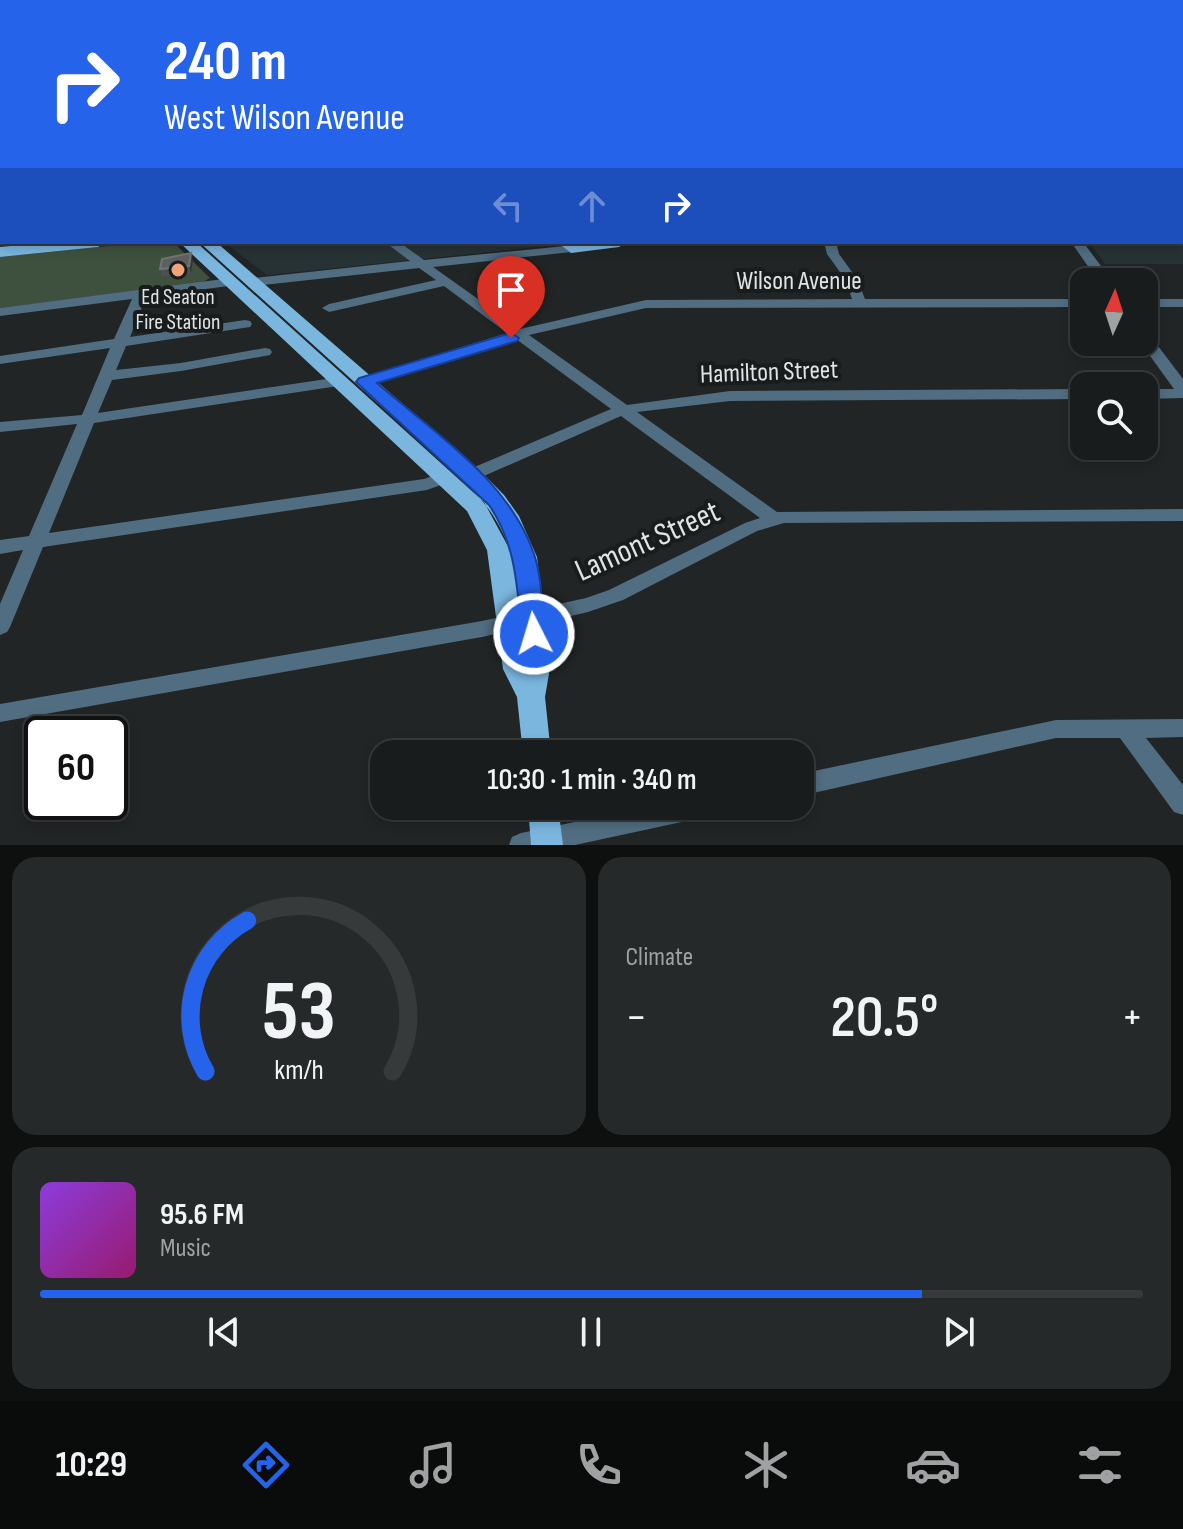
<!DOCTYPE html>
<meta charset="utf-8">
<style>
:root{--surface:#191c1c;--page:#262929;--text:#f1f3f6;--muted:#9fa1a3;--line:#373a3b;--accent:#2563eb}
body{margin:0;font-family:"Sofia Sans Condensed",sans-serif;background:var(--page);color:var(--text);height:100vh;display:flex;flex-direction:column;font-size:30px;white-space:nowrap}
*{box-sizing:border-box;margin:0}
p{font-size:26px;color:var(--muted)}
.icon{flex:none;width:44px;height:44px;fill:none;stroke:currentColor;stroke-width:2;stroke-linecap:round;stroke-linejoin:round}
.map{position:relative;height:845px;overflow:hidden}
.side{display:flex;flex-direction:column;gap:12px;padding:12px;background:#0e0f0f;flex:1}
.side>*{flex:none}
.hud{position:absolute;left:0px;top:0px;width:1184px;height:244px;box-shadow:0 4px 12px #0003,0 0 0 2px var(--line);background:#2563eb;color:#fff;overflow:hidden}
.needle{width:52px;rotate:3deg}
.fabs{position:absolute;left:1070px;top:268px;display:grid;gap:16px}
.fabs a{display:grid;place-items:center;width:88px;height:88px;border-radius:16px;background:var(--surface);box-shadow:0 4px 12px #0003,0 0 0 2px var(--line);font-size:40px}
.speed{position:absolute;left:24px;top:716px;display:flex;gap:16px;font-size:40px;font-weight:700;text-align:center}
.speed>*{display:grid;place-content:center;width:104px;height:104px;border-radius:50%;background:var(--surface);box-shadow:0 4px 12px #0003,0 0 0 2px var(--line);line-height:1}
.speed .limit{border:4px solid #111;border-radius:12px;background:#fff;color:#111}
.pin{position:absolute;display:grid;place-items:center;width:68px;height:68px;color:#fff;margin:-82px -34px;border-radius:50% 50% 50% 0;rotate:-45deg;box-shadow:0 0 8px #0007}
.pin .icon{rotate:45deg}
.me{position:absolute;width:88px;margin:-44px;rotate:355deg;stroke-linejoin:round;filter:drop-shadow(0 0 6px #0008)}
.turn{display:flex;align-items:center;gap:28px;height:168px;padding:0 32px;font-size:36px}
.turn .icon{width:104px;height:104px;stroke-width:2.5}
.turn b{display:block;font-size:56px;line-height:68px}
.lanes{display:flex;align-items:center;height:76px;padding:0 32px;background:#0003;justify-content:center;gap:40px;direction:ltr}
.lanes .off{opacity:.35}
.big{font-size:60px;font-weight:600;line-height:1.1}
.side .tile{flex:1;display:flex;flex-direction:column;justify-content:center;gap:12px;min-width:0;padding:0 28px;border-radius:24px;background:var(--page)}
.side .dial{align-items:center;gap:0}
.dial svg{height:208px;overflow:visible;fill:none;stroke:var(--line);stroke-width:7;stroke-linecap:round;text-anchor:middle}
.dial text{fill:var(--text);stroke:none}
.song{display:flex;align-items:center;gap:24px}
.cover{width:96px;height:96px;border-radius:12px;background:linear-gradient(135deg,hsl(270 70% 55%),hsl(320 70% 35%))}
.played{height:8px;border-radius:4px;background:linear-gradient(90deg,var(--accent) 80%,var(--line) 80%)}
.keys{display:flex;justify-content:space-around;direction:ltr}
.heat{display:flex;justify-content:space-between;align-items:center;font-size:44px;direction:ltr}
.side .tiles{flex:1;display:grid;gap:12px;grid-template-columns:1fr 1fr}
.tile:last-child{grid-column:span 2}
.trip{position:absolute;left:370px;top:740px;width:444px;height:80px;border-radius:24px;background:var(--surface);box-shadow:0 4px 12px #0003,0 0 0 2px var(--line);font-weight:600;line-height:80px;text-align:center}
.tab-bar{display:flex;height:128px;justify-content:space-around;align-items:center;background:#0a0b0b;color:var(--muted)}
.tab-bar .icon{width:56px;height:56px}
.tab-bar .selected{color:var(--accent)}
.tab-bar b{font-size:36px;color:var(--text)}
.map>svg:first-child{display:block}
</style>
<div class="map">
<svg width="1183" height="845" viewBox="0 0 1183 845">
<rect width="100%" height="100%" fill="#212526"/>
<!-- built -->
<path fill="#273234" d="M1183 194V264H1105L1089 242H1182Z
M224 242H554L546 246 267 275Z"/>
<!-- green -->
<path fill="#3e513e" d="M147 242H173L210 278 200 284 0 308V257Z"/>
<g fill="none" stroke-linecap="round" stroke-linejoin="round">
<!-- minor -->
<path fill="#516d81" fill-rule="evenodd" d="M0 16H2V21H0Z
M0 46H2V50H0Z
M0 76H2V82H0Z
M1182 91 1183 92V98L1182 97Z
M0 103 2 104V111L0 110Z
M1182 132H1183V138H1182Z
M0 145H2V151H0Z
M0 189H2V195H0Z
M385 242H399L424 260 575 245V251L571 252 433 267 520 329 646 300 852 299 845 279 827 254 824 242H836L839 254 857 279 865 299H1084V307L646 308 529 335 627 405 730 391 1084 389V399L730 401 637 412 777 512 1183 509V521L784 523 757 531 623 600 588 612 482 637 0 722V704L482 621 586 598 609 590 745 523 760 518 621 416 477 479H465L462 475 465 471 611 409 516 339 370 385H360L357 382 360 379 507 333 444 286 329 312 322 308 329 304 436 280 419 268 253 286 246 282 253 278 410 261Z
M1071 242H1083L1113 282H1099Z
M231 278 238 282 236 285 146 297 130 337 245 320 250 321 252 324 250 327 126 346 116 370 181 363 265 348 270 349 272 352 270 355 181 371 112 380 98 413 340 377 348 382 345 385 94 423 49 533 424 479 446 471 455 477 452 481 427 490 43 547 10 627 7 632 0 635V604L23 550 0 554V540L29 536 77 424 0 432V422L82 415 110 348 0 364V356L114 339 132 299 0 316V308Z
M1144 299H1183V307H1144Z
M1144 333 1149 334 1183 379V398L1144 399V389H1174L1140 342H1144Z
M1183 719V737L1146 738 1183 785V815L1174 812 1120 738H1056L800 796V774L1056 720Z
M653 806H717L714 814 705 817 575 845H509L512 837 521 833Z"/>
<!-- major -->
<path fill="#7bb6df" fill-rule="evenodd" d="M417 0H425L426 2H418Z
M1123 0H1142L1143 2H1124Z
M1182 7H1183V13H1182Z
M1182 46H1183V52H1182Z
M1182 193H1183V201H1182Z
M1182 226H1183V234H1182Z
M53 242H106L98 247 0 257V247Z
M179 242H196L484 502 510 550C499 520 485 502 463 480L199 242H216L479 470 504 495 519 516 537 557 550 668 545 697 551 754H523L517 697 503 669 487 550 467 511Z
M557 242H627L619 247 571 253Z
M528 806H558L563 845H531Z"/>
</g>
<!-- wall -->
<path fill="#4c504f" d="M193 261 191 274 162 277 160 269Z"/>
<!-- shaded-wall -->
<path fill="#343838" d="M191 253 193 261 191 274 189 266Z"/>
<!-- building -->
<path fill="#5c605f" stroke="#717574" stroke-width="2" d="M191 253 189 266 160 269 162 259Z"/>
<!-- route -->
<path fill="#2563eb" stroke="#184099" stroke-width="2" d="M511 333 519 338 517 341 377 383C434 433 509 480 534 554 542 578 542 608 545 634L542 640 534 643 526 640 522 634C517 587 516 544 489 505L356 382 359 378Z"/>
<!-- markers -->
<circle fill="#f0a27a" stroke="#181c1c" stroke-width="3" cx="178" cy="270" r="8"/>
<g text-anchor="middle" stroke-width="8" stroke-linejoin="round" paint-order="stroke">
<!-- far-poi labels -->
<g font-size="22" fill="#e1e4e4" stroke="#181c1c">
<text x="178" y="304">Ed Seaton<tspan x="178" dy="25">Fire Station</tspan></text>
</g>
<!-- street labels -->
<g font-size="26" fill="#e1e4e4" stroke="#181c1c">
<text x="799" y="289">Wilson Avenue</text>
<text transform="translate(769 371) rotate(-2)" y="9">Hamilton Street</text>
</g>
<!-- near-street labels -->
<g font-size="32" fill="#e1e4e4" stroke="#181c1c">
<text transform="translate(647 540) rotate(-24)" y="11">Lamont Street</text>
</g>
</g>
</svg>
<div class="fabs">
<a><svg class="needle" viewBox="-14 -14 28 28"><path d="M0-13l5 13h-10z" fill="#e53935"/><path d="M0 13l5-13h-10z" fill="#9fa1a3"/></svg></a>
<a><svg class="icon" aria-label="search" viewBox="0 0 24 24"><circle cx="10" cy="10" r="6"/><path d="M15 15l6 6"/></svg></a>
</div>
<div class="speed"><div class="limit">60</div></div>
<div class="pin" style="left:511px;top:338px;background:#d93025"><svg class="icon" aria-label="arrive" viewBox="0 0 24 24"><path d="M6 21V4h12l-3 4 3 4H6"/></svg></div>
<svg class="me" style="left:534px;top:634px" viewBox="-20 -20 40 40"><circle r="17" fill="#2563eb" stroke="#fff" stroke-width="3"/><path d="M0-11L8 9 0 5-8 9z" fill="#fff"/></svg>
<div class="trip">10:30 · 1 min · 340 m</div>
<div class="hud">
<div class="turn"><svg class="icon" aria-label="right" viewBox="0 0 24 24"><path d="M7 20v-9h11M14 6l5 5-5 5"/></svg><div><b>240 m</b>West Wilson Avenue</div></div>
<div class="lanes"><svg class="icon off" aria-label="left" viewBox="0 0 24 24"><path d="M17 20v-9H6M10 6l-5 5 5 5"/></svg><svg class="icon off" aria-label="ahead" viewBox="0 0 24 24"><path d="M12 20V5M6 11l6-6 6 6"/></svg><svg class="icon" aria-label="right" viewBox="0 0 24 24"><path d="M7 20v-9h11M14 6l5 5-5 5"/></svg></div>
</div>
</div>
<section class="side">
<div class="tiles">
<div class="tile dial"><svg viewBox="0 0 100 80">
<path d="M14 69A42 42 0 1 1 86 69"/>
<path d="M14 69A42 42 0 0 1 30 11" stroke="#2563eb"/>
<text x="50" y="56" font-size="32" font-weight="700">53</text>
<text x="50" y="72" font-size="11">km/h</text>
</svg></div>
<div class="tile"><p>Climate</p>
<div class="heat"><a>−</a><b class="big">20.5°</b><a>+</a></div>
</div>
<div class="tile">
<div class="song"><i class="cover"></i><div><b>95.6 FM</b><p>Music</p></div></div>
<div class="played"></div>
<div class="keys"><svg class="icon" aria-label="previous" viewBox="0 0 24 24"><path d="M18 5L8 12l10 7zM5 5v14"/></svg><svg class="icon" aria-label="pause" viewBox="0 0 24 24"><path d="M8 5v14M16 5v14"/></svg><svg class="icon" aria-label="next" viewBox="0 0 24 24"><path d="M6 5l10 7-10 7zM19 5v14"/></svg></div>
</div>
</div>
</section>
<nav class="tab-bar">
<b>10:29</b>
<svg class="icon selected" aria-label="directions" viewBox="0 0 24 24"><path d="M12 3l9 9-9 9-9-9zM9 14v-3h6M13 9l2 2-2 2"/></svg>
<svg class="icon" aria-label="music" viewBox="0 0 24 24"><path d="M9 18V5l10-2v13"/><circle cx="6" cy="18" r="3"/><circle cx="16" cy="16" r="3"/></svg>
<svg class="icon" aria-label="phone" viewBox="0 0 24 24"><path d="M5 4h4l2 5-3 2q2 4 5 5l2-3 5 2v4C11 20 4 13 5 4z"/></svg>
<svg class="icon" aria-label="climate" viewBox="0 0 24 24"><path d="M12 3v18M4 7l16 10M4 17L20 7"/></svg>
<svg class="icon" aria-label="car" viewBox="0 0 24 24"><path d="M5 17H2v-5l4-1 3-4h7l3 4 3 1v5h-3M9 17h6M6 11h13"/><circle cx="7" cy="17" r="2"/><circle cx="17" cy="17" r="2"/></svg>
<svg class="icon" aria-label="filters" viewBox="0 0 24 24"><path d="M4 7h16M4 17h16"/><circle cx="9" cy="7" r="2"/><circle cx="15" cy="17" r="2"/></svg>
</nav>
